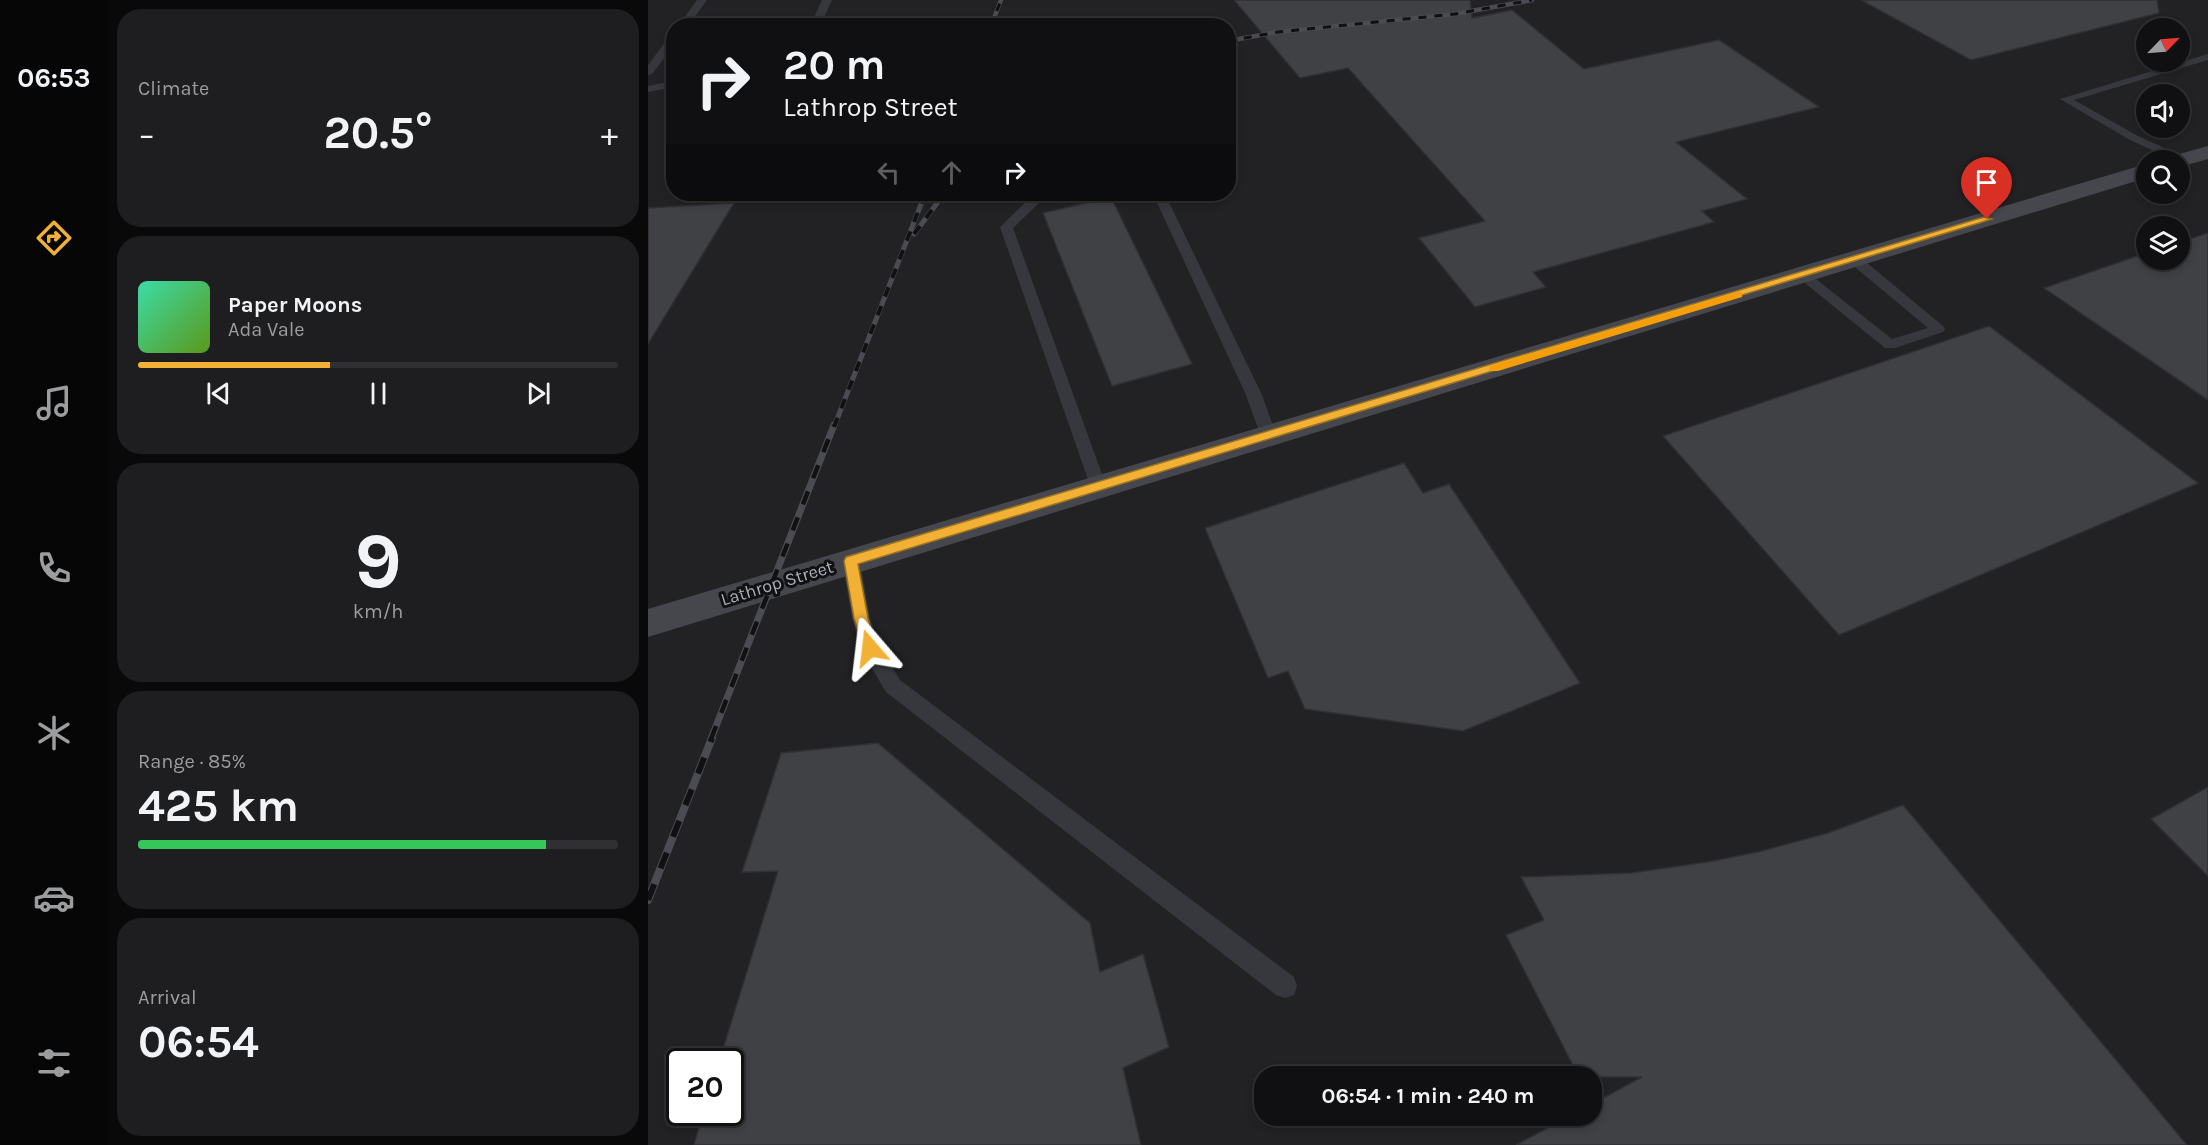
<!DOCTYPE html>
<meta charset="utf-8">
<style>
:root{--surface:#101012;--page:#1e1e20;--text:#f1f3f6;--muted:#9c9d9f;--line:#303032;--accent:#f2b134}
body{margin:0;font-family:Karla,sans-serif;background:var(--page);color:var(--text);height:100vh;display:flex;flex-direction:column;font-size:22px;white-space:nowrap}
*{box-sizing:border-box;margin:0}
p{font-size:20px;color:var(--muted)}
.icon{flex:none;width:33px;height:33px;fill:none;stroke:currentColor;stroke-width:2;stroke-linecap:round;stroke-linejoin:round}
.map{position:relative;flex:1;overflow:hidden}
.drawer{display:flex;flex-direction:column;gap:9px;padding:9px;background:#09090a;width:540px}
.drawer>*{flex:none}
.hud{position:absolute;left:18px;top:18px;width:570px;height:183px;border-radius:24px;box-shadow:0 3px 9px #0003,0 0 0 2px var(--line);background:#101012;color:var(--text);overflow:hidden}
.needle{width:39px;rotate:65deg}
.tools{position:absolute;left:1488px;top:18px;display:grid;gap:12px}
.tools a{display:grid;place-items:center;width:54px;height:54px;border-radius:50%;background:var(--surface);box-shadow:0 3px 9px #0003,0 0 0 2px var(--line);font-size:30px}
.speed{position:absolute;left:18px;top:1048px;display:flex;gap:12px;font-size:30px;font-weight:700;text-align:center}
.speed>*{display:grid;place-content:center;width:78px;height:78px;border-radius:50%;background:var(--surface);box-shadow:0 3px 9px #0003,0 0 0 2px var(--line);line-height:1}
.speed .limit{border:3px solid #111;border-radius:9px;background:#fff;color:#111}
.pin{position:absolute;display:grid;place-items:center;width:51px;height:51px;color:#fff;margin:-62px -26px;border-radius:50% 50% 50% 0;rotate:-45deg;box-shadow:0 0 6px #0007}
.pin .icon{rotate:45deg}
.me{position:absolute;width:66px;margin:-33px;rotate:343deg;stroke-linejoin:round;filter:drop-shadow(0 0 4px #0008)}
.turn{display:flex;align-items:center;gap:21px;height:126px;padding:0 18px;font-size:27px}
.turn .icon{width:78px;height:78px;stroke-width:2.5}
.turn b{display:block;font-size:42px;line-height:51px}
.lanes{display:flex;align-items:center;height:57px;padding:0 18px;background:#0003;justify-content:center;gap:30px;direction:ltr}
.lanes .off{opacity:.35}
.big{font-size:45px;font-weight:700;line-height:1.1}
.drawer .card{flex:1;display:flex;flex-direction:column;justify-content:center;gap:9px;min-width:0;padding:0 21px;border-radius:24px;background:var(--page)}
.drawer .dial{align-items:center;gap:0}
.dial b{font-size:78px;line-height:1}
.song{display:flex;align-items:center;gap:18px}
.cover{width:72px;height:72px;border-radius:9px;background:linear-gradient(135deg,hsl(160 70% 55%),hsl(90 70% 35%))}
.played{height:6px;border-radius:3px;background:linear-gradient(90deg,var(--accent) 40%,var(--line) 40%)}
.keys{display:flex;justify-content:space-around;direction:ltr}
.heat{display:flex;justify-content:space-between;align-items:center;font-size:33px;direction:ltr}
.charge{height:9px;border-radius:4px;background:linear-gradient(90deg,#34c759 85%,var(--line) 0)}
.trip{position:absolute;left:606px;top:1066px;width:348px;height:60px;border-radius:24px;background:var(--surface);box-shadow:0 3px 9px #0003,0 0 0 2px var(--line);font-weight:700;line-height:60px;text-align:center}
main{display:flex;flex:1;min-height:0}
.tab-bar{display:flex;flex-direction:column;width:108px;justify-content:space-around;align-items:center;background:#060607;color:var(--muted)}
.tab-bar .icon{width:42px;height:42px}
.tab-bar .current{color:var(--accent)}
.tab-bar b{font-size:27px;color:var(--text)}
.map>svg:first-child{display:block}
</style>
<main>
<nav class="tab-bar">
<b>06:53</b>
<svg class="icon current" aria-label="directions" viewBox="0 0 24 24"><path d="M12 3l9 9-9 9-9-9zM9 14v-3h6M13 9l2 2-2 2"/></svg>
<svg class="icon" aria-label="music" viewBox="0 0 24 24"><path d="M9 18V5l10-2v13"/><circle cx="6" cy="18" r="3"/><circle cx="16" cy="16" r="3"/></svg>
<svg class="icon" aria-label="phone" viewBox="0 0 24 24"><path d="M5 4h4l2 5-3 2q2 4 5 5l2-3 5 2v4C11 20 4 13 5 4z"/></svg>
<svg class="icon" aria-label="climate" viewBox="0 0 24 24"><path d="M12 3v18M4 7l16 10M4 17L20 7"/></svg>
<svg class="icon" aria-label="car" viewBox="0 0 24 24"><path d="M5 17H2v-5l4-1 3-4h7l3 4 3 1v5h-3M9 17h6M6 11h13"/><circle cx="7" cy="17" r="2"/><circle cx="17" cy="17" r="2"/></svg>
<svg class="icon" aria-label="filters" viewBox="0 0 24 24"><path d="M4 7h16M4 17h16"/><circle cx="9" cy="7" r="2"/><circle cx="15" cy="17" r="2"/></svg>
</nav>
<section class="drawer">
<div class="card"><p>Climate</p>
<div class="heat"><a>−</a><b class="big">20.5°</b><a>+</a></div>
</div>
<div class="card">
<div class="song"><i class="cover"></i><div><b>Paper Moons</b><p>Ada Vale</p></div></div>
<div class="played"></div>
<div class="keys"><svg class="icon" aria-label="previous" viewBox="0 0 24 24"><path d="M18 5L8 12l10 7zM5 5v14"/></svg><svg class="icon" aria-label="pause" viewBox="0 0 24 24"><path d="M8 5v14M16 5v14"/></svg><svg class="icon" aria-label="next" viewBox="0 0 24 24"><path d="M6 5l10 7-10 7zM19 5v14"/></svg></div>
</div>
<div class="card dial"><b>9</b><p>km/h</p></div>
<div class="card"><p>Range · 85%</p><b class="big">425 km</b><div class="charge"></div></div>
<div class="card"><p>Arrival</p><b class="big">06:54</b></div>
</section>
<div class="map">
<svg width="1560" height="1145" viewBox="0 0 1560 1145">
<rect width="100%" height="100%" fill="#161618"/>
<!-- built -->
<path fill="#222225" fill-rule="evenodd" d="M0 0H1560V1145H0ZM26 26H580V194H26ZM1498 28H1532V62H1498ZM1498 94H1532V128H1498ZM1498 160H1532V194H1498ZM1498 226H1532V260H1498ZM32 1062H82V1113H32ZM616 1077H944V1116H616Z"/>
<!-- building -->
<path fill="#404145" stroke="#303034" stroke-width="1.5" d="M586 0H822L824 18 864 10 936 69 1071 40 1171 107 1028 142 1099 199 1054 211 1066 222 885 272 898 287 827 307 771 238 837 221 700 68 652 78Z
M1213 0H1509L1511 13 1323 60Z
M463 197 544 364 464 386 395 213Z
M86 203 0 344V208Z
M1560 233V400L1396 288 1498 253V260H1532V242Z
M1341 326 1550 483 1191 635 1015 436Z
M756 463 775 493 801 484 932 683 815 731 657 709 640 671 620 678 557 528Z
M230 743 442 923 452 972 495 954 521 1047 475 1068 493 1145H46L55 1113H82V1062H71L130 871 94 872 133 753Z
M1560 787V876L1503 819Z
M1255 805 1539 1145H868L922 1116H944V1104L994 1077H931L858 935 896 920 873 877 983 873 1059 862 1110 852 1180 833Z"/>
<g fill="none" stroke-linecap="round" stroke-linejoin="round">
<!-- lane -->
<path fill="#37383d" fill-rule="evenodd" d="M49 0H59L40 26H30Z
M174 0H184L172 26H162Z
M26 35V45L4 74 0 75V65L22 36Z
M1560 54V60L1426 100 1490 136 1538 158V162L1532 163V160H1526L1482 140 1412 99Z
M26 81V87L0 92V86Z
M392 194H408L391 203 365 228 459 488 457 492H445L443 488 352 227 383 197Z
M505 194H517L614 395 629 437 627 441H615L613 437 598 395Z
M1207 256 1212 257 1295 326 1297 329 1295 332 1247 348H1237L1147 275 1149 272H1159L1244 339 1280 328 1202 263 1200 260 1202 257Z
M203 554 209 556 212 561 222 618 231 646 252 680 646 977 649 986 646 995 637 998 628 995 238 692 212 648 204 618 194 561 197 556Z"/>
<!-- secondary -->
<path fill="#45474d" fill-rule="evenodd" d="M1560 146V159L1532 167V160H1522L1524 156Z
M1498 164V178L0 637V609Z"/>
<defs>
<path id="rail-far3" d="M343 26 353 0
M580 41 630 32 807 14 884 0"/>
<path id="rail-far2" d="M266 234 296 194
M186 427 277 194"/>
<path id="rail-far1" d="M63 739 186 425"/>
<path id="rail" d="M0 900 64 738"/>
</defs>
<!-- rail-far3 casing -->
<use href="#rail-far3" stroke="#4a4c52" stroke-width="4.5"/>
<!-- rail-far2 casing -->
<use href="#rail-far2" stroke="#4a4c52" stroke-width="5"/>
<!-- rail-far1 casing -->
<use href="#rail-far1" stroke="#4a4c52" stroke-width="7"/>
<!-- rail casing -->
<use href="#rail" stroke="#4a4c52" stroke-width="8"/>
<!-- rail-far3 -->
<use href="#rail-far3" stroke="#111113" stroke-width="3" stroke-dasharray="8" stroke-linecap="butt"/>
<!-- rail-far2 -->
<use href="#rail-far2" stroke="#111113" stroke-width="4" stroke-dasharray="10" stroke-linecap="butt"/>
<!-- rail-far1 -->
<use href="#rail-far1" stroke="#111113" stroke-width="4.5" stroke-dasharray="14" stroke-linecap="butt"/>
<!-- rail -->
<use href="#rail" stroke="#111113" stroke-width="6" stroke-dasharray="17" stroke-linecap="butt"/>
</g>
<!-- route -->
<path fill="#f2b134" stroke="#9d7322" stroke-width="1.5" d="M1336 217 1344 219 210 564 220 618 229 648 227 652H217L215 648 206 618 196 561 198 557Z"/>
<!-- slow -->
<path fill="#f59e0b" d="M1090 292H1094V297L850 371H842L841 369 842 366Z"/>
<g text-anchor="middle" stroke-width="6" stroke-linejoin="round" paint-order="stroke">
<!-- street labels -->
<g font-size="18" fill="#a8adb8" stroke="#111113">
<text transform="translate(129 583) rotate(-17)" y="6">Lathrop Street</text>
</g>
</g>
</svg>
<div class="tools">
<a><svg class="needle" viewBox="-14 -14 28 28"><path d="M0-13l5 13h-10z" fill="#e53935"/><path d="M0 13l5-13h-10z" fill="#9c9d9f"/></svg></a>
<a><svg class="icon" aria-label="sound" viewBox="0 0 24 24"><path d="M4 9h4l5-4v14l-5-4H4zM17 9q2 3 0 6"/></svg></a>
<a><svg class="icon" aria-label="search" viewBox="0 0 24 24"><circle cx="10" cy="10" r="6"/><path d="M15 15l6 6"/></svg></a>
<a><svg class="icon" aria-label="layers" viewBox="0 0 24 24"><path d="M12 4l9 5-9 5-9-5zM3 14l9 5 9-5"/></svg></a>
</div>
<div class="speed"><div class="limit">20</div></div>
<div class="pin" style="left:1339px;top:219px;background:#d93025"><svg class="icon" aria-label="arrive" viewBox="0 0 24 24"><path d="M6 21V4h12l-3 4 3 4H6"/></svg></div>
<svg class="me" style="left:222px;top:648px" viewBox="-20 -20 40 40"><path d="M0-17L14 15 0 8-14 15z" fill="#f2b134" stroke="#fff" stroke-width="4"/></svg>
<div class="trip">06:54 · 1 min · 240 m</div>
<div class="hud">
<div class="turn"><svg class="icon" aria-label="right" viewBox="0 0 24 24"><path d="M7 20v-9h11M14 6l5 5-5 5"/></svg><div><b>20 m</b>Lathrop Street</div></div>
<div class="lanes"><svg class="icon off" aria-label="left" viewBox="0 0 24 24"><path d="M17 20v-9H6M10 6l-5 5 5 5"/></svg><svg class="icon off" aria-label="ahead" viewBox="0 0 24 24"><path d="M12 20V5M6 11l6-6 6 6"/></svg><svg class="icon" aria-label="right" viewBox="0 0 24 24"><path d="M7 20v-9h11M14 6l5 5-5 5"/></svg></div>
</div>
</div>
</main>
